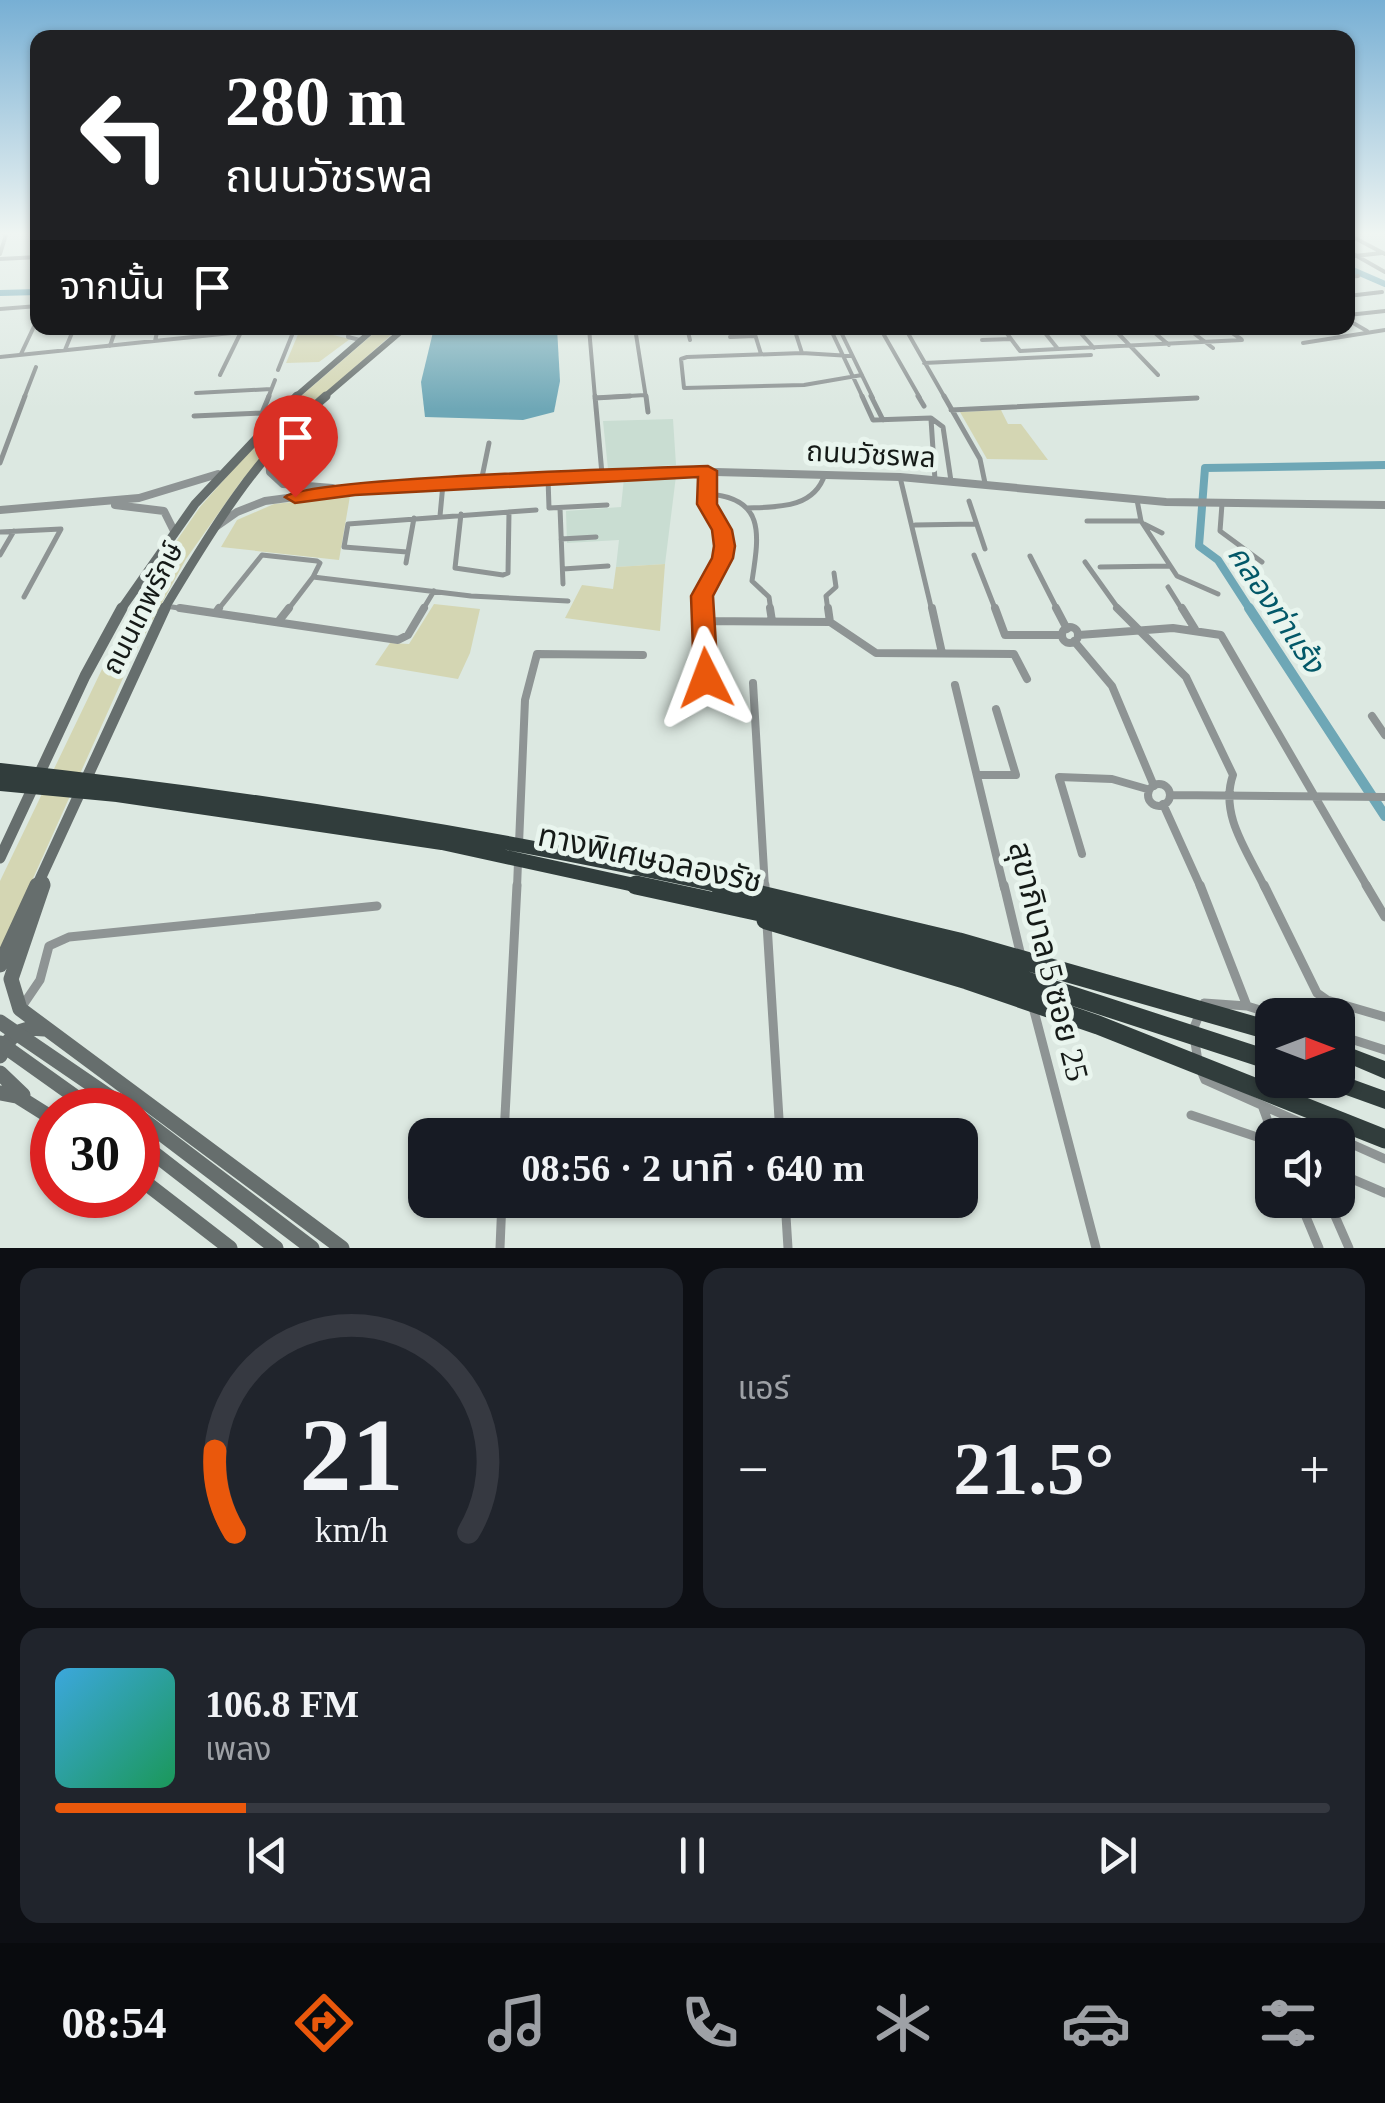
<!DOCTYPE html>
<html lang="th">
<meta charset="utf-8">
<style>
:root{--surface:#171b24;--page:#20242c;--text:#f1f3f6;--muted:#9ea1a6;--line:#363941;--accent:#ea580c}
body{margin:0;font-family:"Times New Roman","Noto Sans Thai",serif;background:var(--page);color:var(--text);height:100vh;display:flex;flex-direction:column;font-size:38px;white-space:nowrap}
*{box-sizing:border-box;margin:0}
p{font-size:32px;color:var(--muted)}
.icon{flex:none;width:55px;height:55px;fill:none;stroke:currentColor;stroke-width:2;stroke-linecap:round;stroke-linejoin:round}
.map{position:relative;height:1248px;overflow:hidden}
.side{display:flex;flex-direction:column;gap:20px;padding:20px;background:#0d0f14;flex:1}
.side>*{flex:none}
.guide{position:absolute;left:30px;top:30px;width:1325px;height:305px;border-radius:20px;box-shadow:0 2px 8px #0004;background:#202124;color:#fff;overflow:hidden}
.needle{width:65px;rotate:90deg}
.fabs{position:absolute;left:1255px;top:998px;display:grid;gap:20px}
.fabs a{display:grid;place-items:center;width:100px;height:100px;border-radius:20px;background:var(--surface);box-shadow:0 2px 8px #0004;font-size:50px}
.speed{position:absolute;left:30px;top:1088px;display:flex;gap:20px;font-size:50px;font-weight:700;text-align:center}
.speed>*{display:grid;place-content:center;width:130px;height:130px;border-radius:50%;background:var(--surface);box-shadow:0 2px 8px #0004;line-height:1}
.speed .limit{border:15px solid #d22;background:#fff;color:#111}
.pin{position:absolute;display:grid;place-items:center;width:85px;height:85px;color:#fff;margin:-102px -42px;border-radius:50% 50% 50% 0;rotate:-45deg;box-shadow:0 0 10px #0007}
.pin .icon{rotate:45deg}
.me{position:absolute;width:110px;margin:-55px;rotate:357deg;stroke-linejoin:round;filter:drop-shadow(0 0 8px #0008)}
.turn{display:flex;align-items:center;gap:35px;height:210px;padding:0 30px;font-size:45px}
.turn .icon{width:130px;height:130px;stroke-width:2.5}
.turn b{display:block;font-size:70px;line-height:85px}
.then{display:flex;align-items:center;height:95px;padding:0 30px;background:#0003;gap:20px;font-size:38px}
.big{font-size:75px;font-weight:600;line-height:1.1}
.side .tile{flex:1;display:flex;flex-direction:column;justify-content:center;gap:15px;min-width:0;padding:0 35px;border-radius:20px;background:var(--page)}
.side .dial{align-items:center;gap:0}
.dial svg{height:260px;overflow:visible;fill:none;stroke:var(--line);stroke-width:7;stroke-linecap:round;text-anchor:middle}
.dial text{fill:var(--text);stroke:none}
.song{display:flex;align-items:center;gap:30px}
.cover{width:120px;height:120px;border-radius:15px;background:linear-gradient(135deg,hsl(200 70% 55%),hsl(150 70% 35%))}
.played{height:10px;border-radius:5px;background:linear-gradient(90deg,var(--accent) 15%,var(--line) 15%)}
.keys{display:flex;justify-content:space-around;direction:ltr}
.heat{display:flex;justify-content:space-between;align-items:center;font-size:55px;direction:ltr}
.side .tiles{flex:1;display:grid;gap:20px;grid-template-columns:1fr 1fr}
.tile:last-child{grid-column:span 2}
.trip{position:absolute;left:408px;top:1118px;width:570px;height:100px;border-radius:20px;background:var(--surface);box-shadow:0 2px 8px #0004;font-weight:600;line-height:100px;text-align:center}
.menu{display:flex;height:160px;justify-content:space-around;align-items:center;background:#090b0e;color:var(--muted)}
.menu .icon{width:70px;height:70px}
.menu .selected{color:var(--accent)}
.menu b{font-size:45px;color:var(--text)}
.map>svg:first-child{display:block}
</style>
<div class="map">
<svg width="1385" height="1248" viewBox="0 0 1385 1248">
<rect width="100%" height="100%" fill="#dce8e1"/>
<!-- built -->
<path fill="#c9ddd2" d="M673 419 676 465 608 469 603 421Z
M676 476 665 564 616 567 619 540 567 543 566 511 621 507 624 478Z"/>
<!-- green -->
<path fill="#d4d6b3" d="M380 328H399L292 423 242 480 186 559 132 658 0 952V881L117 638 157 569 200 507 286 409Z
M299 332H320L350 339 319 362 286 363Z
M1001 410 1008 424H1021L1048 460 987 459 960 412Z
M350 496 339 560 221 547 237 520 274 504Z
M665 564 660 631 565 618 582 585 613 589 616 567Z
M434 604 480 609 470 653 458 679 375 665 390 643 409 644Z"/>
<!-- water -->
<path fill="#6ea7b6" d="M434 328H557L560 381 554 412 523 420 425 417 421 382Z"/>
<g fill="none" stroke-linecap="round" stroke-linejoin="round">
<!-- canal-far2 -->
<path stroke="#6ea7b6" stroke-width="6" d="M1348 268 1385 284
M0 293 38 292"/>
<!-- canal-far1 -->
<path stroke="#6ea7b6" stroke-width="8" d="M1251 611 1218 560 1199 546 1205 468 1385 465"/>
<!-- canal -->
<path stroke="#6ea7b6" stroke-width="10" d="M1249 608 1385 816"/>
<!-- minor-far3 -->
<path stroke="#8e9494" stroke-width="4" d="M1349 235 1385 254
M1348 251 1385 272
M0 254 6 235
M1355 256 1382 253
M0 259 38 257
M1348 277 1358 276
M1348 296 1382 292
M0 309 38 306
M1348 315 1385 311
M1348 320 1367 331
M349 328 348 337 360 340
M589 328 595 398
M635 328 646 398
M687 328 690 340
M753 328 761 354
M794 328 802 353
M830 328 863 398
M839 328 873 398
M880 328 920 398
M905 328 945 398
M1076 328 1094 348
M1113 328 1158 375
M1149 328 1169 345
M1187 328 1213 348
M1225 328 1241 339
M730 337 755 336
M1011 339 1020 351 1058 349 1041 328
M982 340 1011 339 1003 328
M155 341 158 328
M1303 343 1385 330
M110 346 116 328
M1058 349 1242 340
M65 350 74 328
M21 354 38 318
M851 356 802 353 687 357 681 359 684 388 804 385 862 375
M0 357 241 332 319 329
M924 363 1091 355
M278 370 294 330
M220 375 243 328
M196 393 271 389
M24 398 36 367
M268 398 275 380
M595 398 645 395
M1189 398H1197"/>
<!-- minor-far2 -->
<path stroke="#8e9494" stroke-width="5" d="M269 396 262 413 272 416
M595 396 602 474
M646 396 648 412
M862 396 873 420 931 418 943 427 951 481
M871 396 883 420
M918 396 924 406
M944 396 980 459 985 483
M595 398 630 396
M951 410 1197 398
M194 416 262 413
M931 419 935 480
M0 463 25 396
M900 477 932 611
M548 478 549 508 607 505
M481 482 489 443
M708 494C766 498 759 535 752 581L769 597 771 611
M1137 500 1141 521 1177 576 1218 594
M969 501 985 549
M1222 504 1220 531 1262 562
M560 508 563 584
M747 508C777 507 814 509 825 474
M461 514 455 568 503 575 508 573 509 512
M440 516 443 484
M1087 521H1141
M1144 524 1162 533
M915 525 976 524
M0 532 61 529 24 597
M561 539 596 537
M407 552 344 547 348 524 536 510
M0 555 14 531
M974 555 996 611
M1030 556 1058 611
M1085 562 1120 611
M406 563 414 518
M1100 567 1170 566
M563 569 608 566
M1168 587 1183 611
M166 606 197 611
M217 611 262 555 317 561 320 563 313 577
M287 611 313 577 471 596 568 601
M422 611 434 591
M703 611C702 588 719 572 723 549 726 529 712 521 707 504 705 495 708 481 708 471
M828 611 826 596 836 587 834 573"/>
<!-- minor-far1 -->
<path stroke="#8e9494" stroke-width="8" d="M180 608 398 640 408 635 424 608
M703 608 706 678
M770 608 772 621
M828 608 830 622
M932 608 942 653
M995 608 1005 635H1061
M1056 608 1067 629
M1117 608 1186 677 1233 775C1219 815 1248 852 1265 888
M1182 608 1195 629
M217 611 219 608
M703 621 830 622 876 653 1014 654 1027 679
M278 622 289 608
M1062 635a8 8 0 1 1 16 0a8 8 0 1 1-16 0Z
M1079 635 1173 628 1221 635 1368 888
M1074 641 1112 686 1154 786
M753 683 765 888
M955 685 1004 888
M1372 716 1385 735
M978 775H1016L996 709
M1148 795a11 11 0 1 1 22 0a11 11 0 1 1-22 0Z
M1171 795 1385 797
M1163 804 1201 888
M519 844 525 700 537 654 643 655
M1082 854 1059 777 1112 779 1147 789
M517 888 518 862"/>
<!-- minor -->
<path stroke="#8e9494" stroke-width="9" d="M765 885V892
M1004 885 1021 956
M1200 885 1247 1006
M1264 885 1317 993 1327 1000 1385 1017
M1366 885 1385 917
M767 924 780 1135
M1033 1007 1096 1248
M21 1008 40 980 49 946 69 937 377 906
M1338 1035 1385 1050
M1198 1061 1193 1030 1204 1003 1247 1006 1276 1015
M1202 1073 1205 1080 1329 1135
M1263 1108 1273 1135
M1191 1115 1272 1142
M504 1135 517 885
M1338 1138 1385 1159
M1338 1173 1385 1193
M785 1200 788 1248
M1299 1200 1319 1248
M1328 1200 1349 1248
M500 1248 502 1200"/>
<!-- tertiary -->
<path stroke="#8e9494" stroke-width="8" d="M269 455 270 472 283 484 332 488
M115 505 164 511 174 531
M0 510 139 498 218 474
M217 526 237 512 265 501 355 489 676 471 900 477 1166 502 1385 505"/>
<!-- secondary-far3 -->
<path stroke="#666e6d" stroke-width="6" d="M294 398 375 328
M323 398 405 328"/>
<!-- secondary-far2 -->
<path stroke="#666e6d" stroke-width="9" d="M120 611 195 504 297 396
M163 611C209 534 257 454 326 396"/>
<!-- secondary-far1 -->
<path stroke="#666e6d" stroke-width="11" d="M0 858 85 676 122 608
M36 888 165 608
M42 888 44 882"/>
<!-- secondary -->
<path stroke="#666e6d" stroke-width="15" d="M43 885 11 979 20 1009 342 1248
M0 965 37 885
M0 1056C10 1034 21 1026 45 1029
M0 1073 23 1095
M0 1093 17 1096 52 1118
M138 1116 312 1248
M138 1141 276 1248
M138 1177 230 1248"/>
<!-- motorway -->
<path fill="#313d3c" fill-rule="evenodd" d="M1338 1043 1385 1061V1079L1338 1059Z
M1338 1074 1385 1091V1109L1321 1086 1319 1080H1338Z"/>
<!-- secondary-bridge -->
<path stroke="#666e6d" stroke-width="15" d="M0 1022 129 1110
M0 1043 94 1110"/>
<!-- motorway-bridge-far1 -->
<path stroke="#313d3c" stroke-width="14" d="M0 770C246 797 489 834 730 888
M0 784 117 795 442 843 648 888"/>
<!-- motorway-bridge -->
<path stroke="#313d3c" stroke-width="19" d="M636 885 835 928 999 972 1272 1061
M719 885 959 942 1272 1031
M766 920 967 980 1098 1025 1385 1139"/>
</g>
<!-- sky -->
<linearGradient id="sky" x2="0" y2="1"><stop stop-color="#77afd4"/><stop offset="0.57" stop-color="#eff5f2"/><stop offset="1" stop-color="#eff5f2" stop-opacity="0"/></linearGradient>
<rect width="1385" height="409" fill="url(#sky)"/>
<!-- route -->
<path fill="#ea580c" stroke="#983908" stroke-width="2.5" d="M708 466 717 471V504L732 530 735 546 733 558 713 596 718 678 706 686 694 678 691 596 712 558 714 546 712 530 697 504 698 477 355 495 295 503 285 497C308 477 652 468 708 466Z"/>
<g text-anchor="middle" stroke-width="10" stroke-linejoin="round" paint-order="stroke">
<!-- street labels -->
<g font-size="28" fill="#151a17" stroke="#e9f5ee">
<text transform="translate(871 454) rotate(3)" y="10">ถนนวัชรพล</text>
<text transform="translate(142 608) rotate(-63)" y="10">ถนนเทพรักษ์</text>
</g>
<!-- water labels -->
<g font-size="30" font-style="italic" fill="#025868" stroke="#e9f5ee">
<text transform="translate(1276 609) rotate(56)" y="10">คลองท่าแร้ง</text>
</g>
<!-- near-street labels -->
<g font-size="32" fill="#151a17" stroke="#e9f5ee">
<text transform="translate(650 858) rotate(12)" y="11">ทางพิเศษฉลองรัช</text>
<text transform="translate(1049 961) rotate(76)" y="11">สุขาภิบาล 5 ซอย 25</text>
</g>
</g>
</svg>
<div class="fabs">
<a><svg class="needle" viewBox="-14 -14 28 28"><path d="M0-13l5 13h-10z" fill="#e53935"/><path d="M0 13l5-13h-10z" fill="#9ea1a6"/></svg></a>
<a><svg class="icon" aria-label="sound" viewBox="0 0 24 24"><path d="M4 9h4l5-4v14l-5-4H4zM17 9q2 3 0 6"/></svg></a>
</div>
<div class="speed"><div class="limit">30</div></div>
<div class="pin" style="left:295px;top:497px;background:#d93025"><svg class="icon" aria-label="arrive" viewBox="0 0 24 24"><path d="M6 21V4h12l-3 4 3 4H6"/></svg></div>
<svg class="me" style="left:706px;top:678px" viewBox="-20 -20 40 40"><path d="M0-17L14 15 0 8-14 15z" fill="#ea580c" stroke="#fff" stroke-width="4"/></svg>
<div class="trip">08:56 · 2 นาที · 640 m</div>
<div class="guide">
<div class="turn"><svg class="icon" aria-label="left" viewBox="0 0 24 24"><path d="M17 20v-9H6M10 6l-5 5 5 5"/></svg><div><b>280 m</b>ถนนวัชรพล</div></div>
<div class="then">จากนั้น<svg class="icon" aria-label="arrive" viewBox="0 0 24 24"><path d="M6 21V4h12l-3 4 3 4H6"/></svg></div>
</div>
</div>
<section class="side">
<div class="tiles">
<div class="tile dial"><svg viewBox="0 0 100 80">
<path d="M14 69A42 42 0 1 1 86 69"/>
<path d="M14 69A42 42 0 0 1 8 44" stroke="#ea580c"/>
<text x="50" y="56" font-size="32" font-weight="700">21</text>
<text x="50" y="72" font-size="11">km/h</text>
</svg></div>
<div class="tile"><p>แอร์</p>
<div class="heat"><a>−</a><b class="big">21.5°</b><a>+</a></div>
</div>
<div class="tile">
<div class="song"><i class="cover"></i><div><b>106.8 FM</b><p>เพลง</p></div></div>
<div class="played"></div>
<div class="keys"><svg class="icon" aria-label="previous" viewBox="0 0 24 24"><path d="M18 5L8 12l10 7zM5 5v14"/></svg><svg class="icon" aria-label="pause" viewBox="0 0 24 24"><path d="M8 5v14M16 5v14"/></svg><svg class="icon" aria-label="next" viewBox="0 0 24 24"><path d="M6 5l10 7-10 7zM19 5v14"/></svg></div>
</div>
</div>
</section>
<nav class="menu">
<b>08:54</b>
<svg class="icon selected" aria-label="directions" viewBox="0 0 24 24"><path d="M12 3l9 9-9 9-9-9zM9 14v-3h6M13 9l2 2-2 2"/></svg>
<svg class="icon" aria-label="music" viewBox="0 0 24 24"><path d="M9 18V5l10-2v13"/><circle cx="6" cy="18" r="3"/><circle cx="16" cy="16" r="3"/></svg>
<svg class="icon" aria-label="phone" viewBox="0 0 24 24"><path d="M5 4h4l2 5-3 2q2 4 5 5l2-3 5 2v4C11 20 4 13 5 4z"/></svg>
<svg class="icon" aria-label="climate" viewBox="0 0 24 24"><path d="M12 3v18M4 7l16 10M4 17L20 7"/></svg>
<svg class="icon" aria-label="car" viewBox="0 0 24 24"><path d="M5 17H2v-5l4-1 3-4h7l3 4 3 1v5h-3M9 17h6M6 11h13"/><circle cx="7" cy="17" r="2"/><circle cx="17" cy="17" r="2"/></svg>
<svg class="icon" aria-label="filters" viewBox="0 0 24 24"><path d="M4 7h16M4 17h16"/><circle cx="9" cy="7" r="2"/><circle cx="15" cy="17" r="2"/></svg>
</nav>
